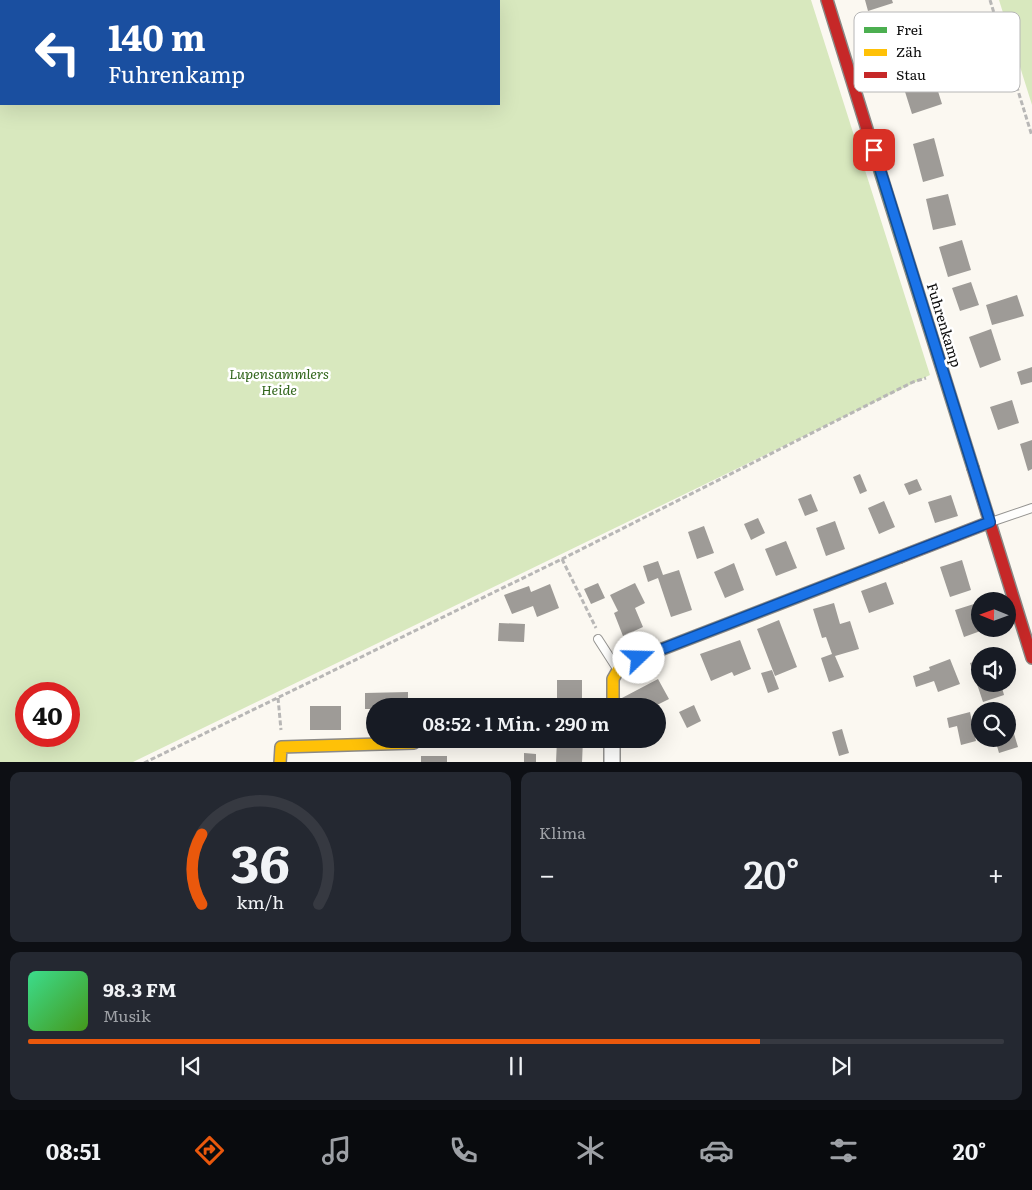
<!DOCTYPE html>
<html lang="de">
<meta charset="utf-8">
<style>
:root{--surface:#171b24;--page:#242831;--text:#f1f3f6;--muted:#9ea1a6;--line:#363941;--accent:#ea580c}
body{margin:0;font-family:Literata,serif;background:var(--page);color:var(--text);height:100vh;display:flex;flex-direction:column;font-size:19px;white-space:nowrap}
*{box-sizing:border-box;margin:0}
p{font-size:16px;color:var(--muted)}
.icon{flex:none;width:28px;height:28px;fill:none;stroke:currentColor;stroke-width:2;stroke-linecap:round;stroke-linejoin:round}
.map{position:relative;height:762px;overflow:hidden}
.drawer{display:flex;flex-direction:column;gap:10px;padding:10px;background:#0d0f14;flex:1}
.drawer>*{flex:none}
.guide{position:absolute;left:0px;top:0px;width:500px;height:105px;box-shadow:0 5px 20px #0002;background:#1a4fa0;color:#fff;overflow:hidden}
.needle{width:32px;rotate:271deg}
.controls{position:absolute;left:971px;top:592px;display:grid;gap:10px}
.controls a{display:grid;place-items:center;width:45px;height:45px;border-radius:50%;background:var(--surface);box-shadow:0 5px 20px #0002;font-size:25px}
.speed{position:absolute;left:15px;top:682px;display:flex;gap:10px;font-size:25px;font-weight:700;text-align:center}
.speed>*{display:grid;place-content:center;width:65px;height:65px;border-radius:50%;background:var(--surface);box-shadow:0 5px 20px #0002;line-height:1}
.speed .limit{border:8px solid #d22;background:#fff;color:#111}
.pin{position:absolute;display:grid;place-items:center;width:42px;height:42px;color:#fff;margin:-21px;border-radius:10px;box-shadow:0 2px 8px #0006}
.me{position:absolute;width:55px;margin:-28px;rotate:69deg;stroke-linejoin:round;filter:drop-shadow(0 0 4px #0008)}
.turn{display:flex;align-items:center;gap:18px;height:105px;padding:0 25px;font-size:22px}
.turn .icon{width:65px;height:65px;stroke-width:2.5}
.turn b{display:block;font-size:35px;line-height:42px}
.big{font-size:38px;font-weight:600;line-height:1.1}
.drawer .widget{flex:1;display:flex;flex-direction:column;justify-content:center;gap:8px;min-width:0;padding:0 18px;border-radius:10px;background:var(--page)}
.drawer .dial{align-items:center;gap:0}
.dial svg{height:130px;overflow:visible;fill:none;stroke:var(--line);stroke-width:7;stroke-linecap:round;text-anchor:middle}
.dial text{fill:var(--text);stroke:none}
.song{display:flex;align-items:center;gap:15px}
.cover{width:60px;height:60px;border-radius:8px;background:linear-gradient(135deg,hsl(150 70% 55%),hsl(100 70% 35%))}
.played{height:5px;border-radius:2px;background:linear-gradient(90deg,var(--accent) 75%,var(--line) 75%)}
.keys{display:flex;justify-content:space-around;direction:ltr}
.heat{display:flex;justify-content:space-between;align-items:center;font-size:28px;direction:ltr}
.drawer .tiles{flex:1;display:grid;gap:10px;grid-template-columns:1fr 1fr}
.widget:last-child{grid-column:span 2}
.trip{position:absolute;left:366px;top:698px;width:300px;height:50px;border-radius:25px;background:var(--surface);box-shadow:0 5px 20px #0002;font-weight:600;line-height:50px;text-align:center}
.menu{display:flex;height:80px;justify-content:space-around;align-items:center;background:#090b0e;color:var(--muted)}
.menu .icon{width:35px;height:35px}
.menu .selected{color:var(--accent)}
.menu b{font-size:22px;color:var(--text)}
.map>svg:first-child{display:block}
</style>
<div class="map">
<svg width="1032" height="763" viewBox="0 0 1032 763">
<rect width="100%" height="100%" fill="#fbf8f1"/>
<!-- forest -->
<path fill="#d8e8be" fill-rule="evenodd" d="M0 0H811L930 375 133 762H0ZM1 1H499V104H1ZM26 694H69V736H26Z
M999 0H1032V105Z"/>
<!-- building -->
<path fill="#9e9b97" d="M865 0H892L893 3 868 11Z
M931 69 942 104 912 114 901 79Z
M934 138 944 176 923 182 913 144Z
M948 194 956 225 933 230 926 199Z
M962 240 971 270 948 277 939 247Z
M971 282 979 305 960 311 952 288Z
M1017 295 1024 316 992 325 986 305Z
M991 329 1001 360 980 368 969 337Z
M1032 367V382L1021 385 1017 372Z
M1012 400 1019 423 998 430 990 407Z
M1032 440V469L1028 471 1020 444Z
M860 474 867 491 860 494 853 477Z
M917 479 922 490 909 495 904 484Z
M811 494 818 511 805 516 798 499Z
M951 495 958 516 935 523 928 502Z
M884 501 895 527 879 534 868 508Z
M758 518 765 533 751 540 744 524Z
M835 521 845 549 826 556 816 528Z
M704 526 714 553 697 559 688 532Z
M786 541 797 568 776 576 765 549Z
M962 560 971 590 950 597 940 567Z
M658 561 663 575 679 570 692 610 671 617 658 578 648 582 643 566Z
M734 563 744 590 725 598 714 572Z
M886 582 894 604 869 613 861 591Z
M598 583 605 598 591 604 584 589Z
M635 583 645 603 635 608 643 627 623 636 614 613 618 611 610 595Z
M550 584 559 608 537 617 533 606 512 614 504 595 529 586 531 592Z
M834 603 840 624 850 621 859 649 835 656 844 677 829 682 821 658 832 654 826 637 822 638 813 609Z
M974 604 980 621V629H986L964 637 955 610Z
M779 620 797 667 775 676 757 629Z
M499 623 525 624 524 642 498 641Z
M740 640 751 669 734 676 732 672 711 681 700 654Z
M950 659 960 684 938 692 934 681 916 687 913 676 930 670 929 667Z
M980 660V684H1001L1004 695 983 702 970 663Z
M772 670 779 689 768 693 761 673Z
M658 679 669 699 655 706H624L620 699Z
M557 680H582V704L557 703Z
M408 692V706H375V709H365V693Z
M430 701H452V706H429Z
M694 705 701 721 687 728 679 712Z
M310 706H341V730H310Z
M970 712 976 741 961 745 957 726 949 728 947 718Z
M1008 714 1018 747 999 753 995 739H1008Z
M842 729 849 753 839 756 832 732Z
M557 739H583L582 763H556Z
M524 753 536 754V763H524Z
M421 756H447V763H421Z"/>
<g fill="none" stroke-linecap="round" stroke-linejoin="round">
<defs>
<path id="lane" d="M991 522 1032 508
M598 639 616 667"/>
<path id="street" d="M612 763V739"/>
<path id="fast" d="M875 155 973 468"/>
<path id="slow" d="M613 706V679L621 665 900 557
M280 763 281 747 414 743"/>
<path id="jam" d="M827 0 875 155
M973 468 1032 658
M900 557 990 522"/>
</defs>
<!-- lane casing -->
<use href="#lane" stroke="#949390" stroke-width="10"/>
<!-- street casing -->
<use href="#street" stroke="#949390" stroke-width="18"/>
<!-- fast casing -->
<use href="#fast" stroke="#8b8986" stroke-width="14"/>
<!-- slow casing -->
<use href="#slow" stroke="#8b8986" stroke-width="14"/>
<!-- jam casing -->
<use href="#jam" stroke="#8b8986" stroke-width="14"/>
<!-- path -->
<path stroke="#b8b7b6" stroke-width="3" stroke-dasharray="5 2.5" stroke-linecap="butt" d="M990 0 1032 136
M562 559 596 628
M278 698 281 730
M144 763 562 559 913 382 926 378"/>
<!-- lane -->
<use href="#lane" stroke="#fefefd" stroke-width="8"/>
<!-- street -->
<use href="#street" stroke="#fefefd" stroke-width="15"/>
<!-- fast -->
<use href="#fast" stroke="#4caf50" stroke-width="11"/>
<!-- slow -->
<use href="#slow" stroke="#ffc107" stroke-width="11"/>
<!-- jam -->
<use href="#jam" stroke="#c62828" stroke-width="11"/>
</g>
<g fill="none" stroke-linecap="round" stroke-linejoin="round">
<defs>
<path id="route" d="M639 658 990 522 874 150"/>
</defs>
<!-- route casing -->
<use href="#route" stroke="#114b97" stroke-width="12"/>
<!-- route -->
<use href="#route" stroke="#1a73e8" stroke-width="9"/>
</g>
<g text-anchor="middle" stroke-width="5" stroke-linejoin="round" paint-order="stroke">
<!-- street labels -->
<g font-size="14" fill="#0d0d0d" stroke="#fff">
<text transform="translate(944 325) rotate(73)" y="5">Fuhrenkamp</text>
</g>
<!-- park labels -->
<g font-size="14" font-style="italic" fill="#32661c" stroke="#fff">
<text x="279" y="379">Lupensammlers<tspan x="279" dy="16">Heide</tspan></text>
</g>
</g>
<!-- legend -->
<rect x="854" y="12" width="166" height="80" rx="8" fill="#fff" stroke="#b6b6b6" stroke-width="1"/>
<rect x="864" y="27" width="23" height="6" fill="#4caf50"/>
<rect x="864" y="49" width="23" height="7" fill="#ffc107"/>
<rect x="864" y="72" width="23" height="6" fill="#c62828"/>
<g font-size="14" fill="#0d0d0d">
<text x="896" y="35">Frei</text>
<text x="896" y="57">Zäh</text>
<text x="896" y="80">Stau</text>
</g>
</svg>
<div class="controls">
<a><svg class="needle" viewBox="-14 -14 28 28"><path d="M0-13l5 13h-10z" fill="#e53935"/><path d="M0 13l5-13h-10z" fill="#9ea1a6"/></svg></a>
<a><svg class="icon" aria-label="sound" viewBox="0 0 24 24"><path d="M4 9h4l5-4v14l-5-4H4zM17 9q2 3 0 6"/></svg></a>
<a><svg class="icon" aria-label="search" viewBox="0 0 24 24"><circle cx="10" cy="10" r="6"/><path d="M15 15l6 6"/></svg></a>
</div>
<div class="speed"><div class="limit">40</div></div>
<div class="pin" style="left:874px;top:150px;background:#d93025"><svg class="icon" aria-label="arrive" viewBox="0 0 24 24"><path d="M6 21V4h12l-3 4 3 4H6"/></svg></div>
<svg class="me" style="left:639px;top:658px" viewBox="-20 -20 40 40"><circle r="19" fill="#fff"/><path d="M0-13L10 11 0 6-10 11z" fill="#1a73e8"/></svg>
<div class="trip">08:52 · 1 Min. · 290 m</div>
<div class="guide">
<div class="turn"><svg class="icon" aria-label="left" viewBox="0 0 24 24"><path d="M17 20v-9H6M10 6l-5 5 5 5"/></svg><div><b>140 m</b>Fuhrenkamp</div></div>
</div>
</div>
<section class="drawer">
<div class="tiles">
<div class="widget dial"><svg viewBox="0 0 100 80">
<path d="M14 69A42 42 0 1 1 86 69"/>
<path d="M14 69A42 42 0 0 1 14 26" stroke="#ea580c"/>
<text x="50" y="56" font-size="32" font-weight="700">36</text>
<text x="50" y="72" font-size="11">km/h</text>
</svg></div>
<div class="widget"><p>Klima</p>
<div class="heat"><a>−</a><b class="big">20°</b><a>+</a></div>
</div>
<div class="widget">
<div class="song"><i class="cover"></i><div><b>98.3 FM</b><p>Musik</p></div></div>
<div class="played"></div>
<div class="keys"><svg class="icon" aria-label="previous" viewBox="0 0 24 24"><path d="M18 5L8 12l10 7zM5 5v14"/></svg><svg class="icon" aria-label="pause" viewBox="0 0 24 24"><path d="M8 5v14M16 5v14"/></svg><svg class="icon" aria-label="next" viewBox="0 0 24 24"><path d="M6 5l10 7-10 7zM19 5v14"/></svg></div>
</div>
</div>
</section>
<nav class="menu">
<b>08:51</b>
<svg class="icon selected" aria-label="directions" viewBox="0 0 24 24"><path d="M12 3l9 9-9 9-9-9zM9 14v-3h6M13 9l2 2-2 2"/></svg>
<svg class="icon" aria-label="music" viewBox="0 0 24 24"><path d="M9 18V5l10-2v13"/><circle cx="6" cy="18" r="3"/><circle cx="16" cy="16" r="3"/></svg>
<svg class="icon" aria-label="phone" viewBox="0 0 24 24"><path d="M5 4h4l2 5-3 2q2 4 5 5l2-3 5 2v4C11 20 4 13 5 4z"/></svg>
<svg class="icon" aria-label="climate" viewBox="0 0 24 24"><path d="M12 3v18M4 7l16 10M4 17L20 7"/></svg>
<svg class="icon" aria-label="car" viewBox="0 0 24 24"><path d="M5 17H2v-5l4-1 3-4h7l3 4 3 1v5h-3M9 17h6M6 11h13"/><circle cx="7" cy="17" r="2"/><circle cx="17" cy="17" r="2"/></svg>
<svg class="icon" aria-label="filters" viewBox="0 0 24 24"><path d="M4 7h16M4 17h16"/><circle cx="9" cy="7" r="2"/><circle cx="15" cy="17" r="2"/></svg>
<b>20°</b>
</nav>
